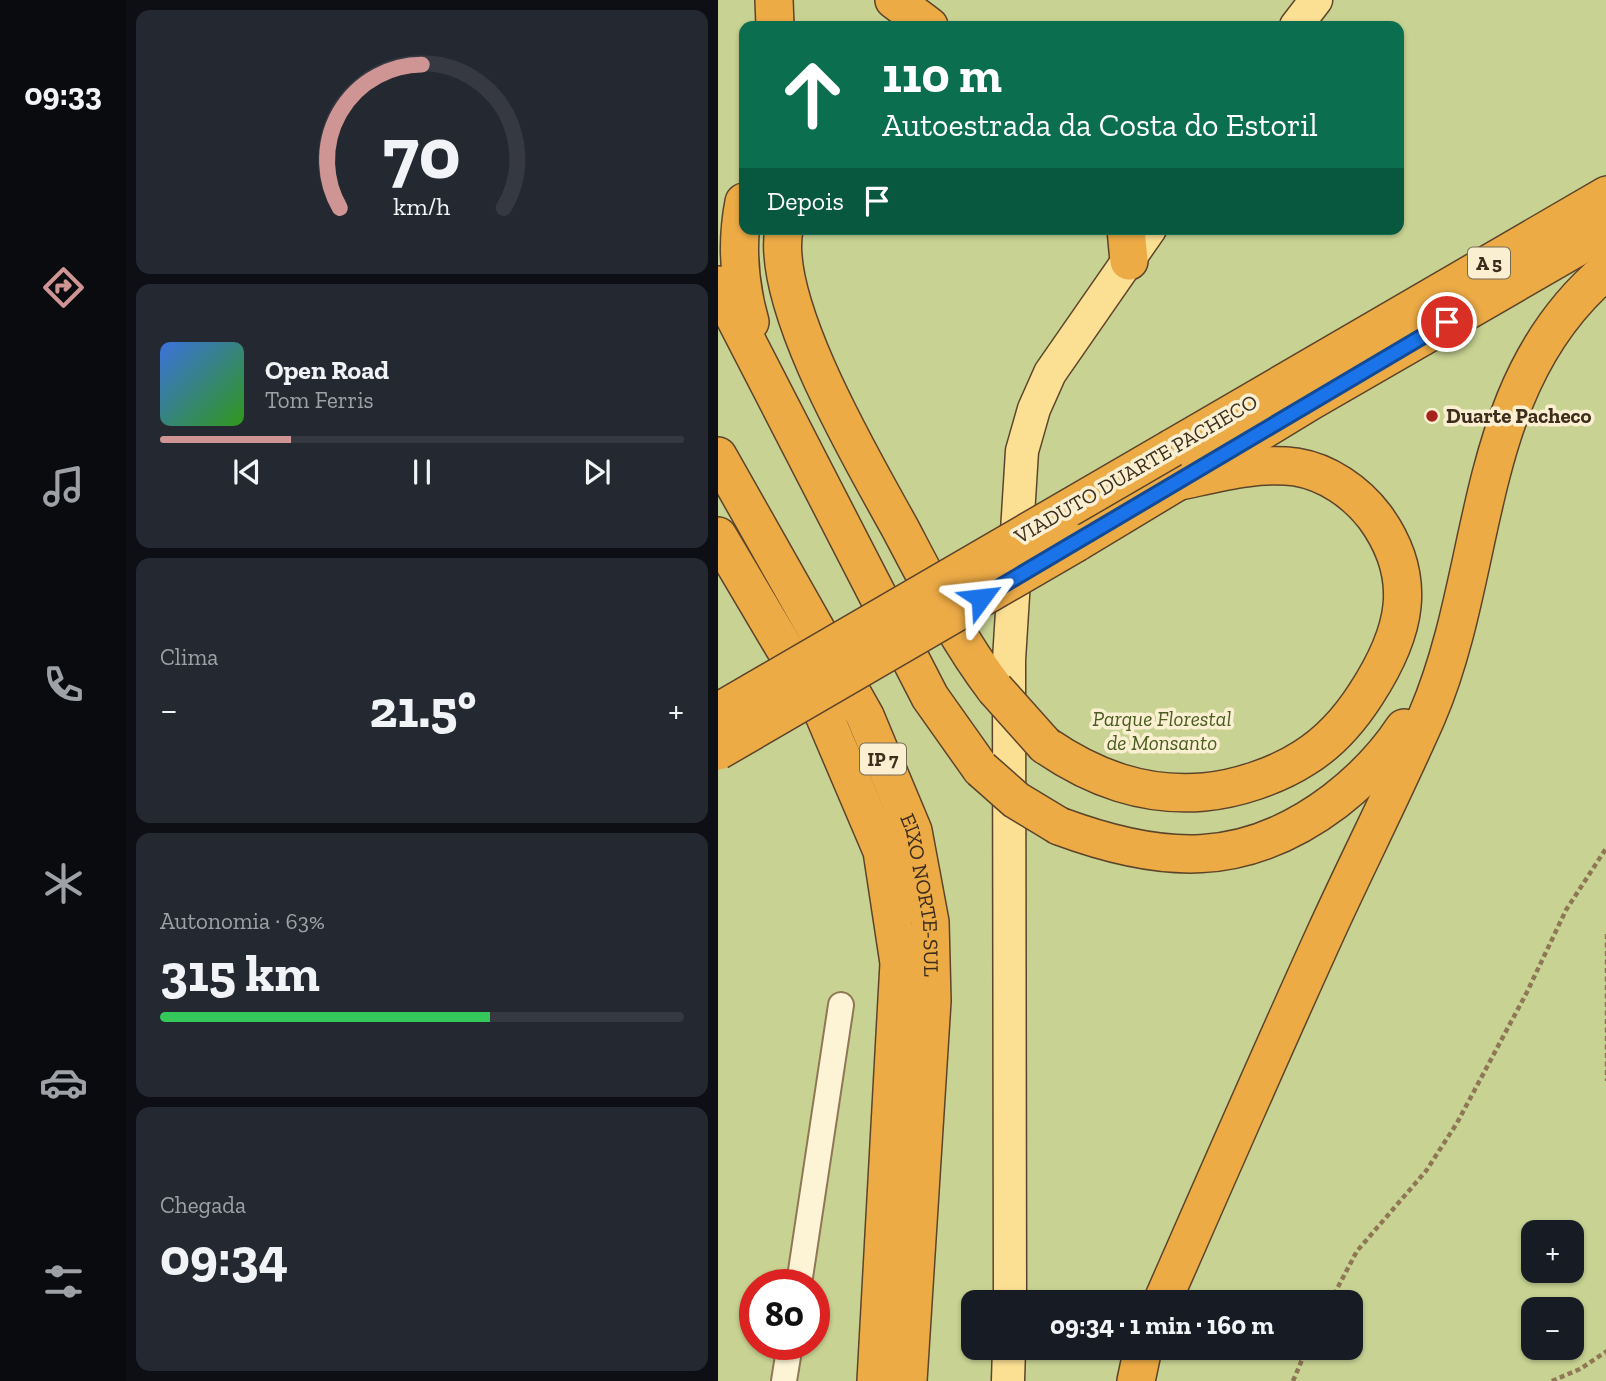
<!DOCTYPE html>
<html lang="pt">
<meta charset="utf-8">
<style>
:root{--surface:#171b24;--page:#242831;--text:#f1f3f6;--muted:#9ea1a6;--line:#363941;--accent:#cf9595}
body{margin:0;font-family:"Zilla Slab",serif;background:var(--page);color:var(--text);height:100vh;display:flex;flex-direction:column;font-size:26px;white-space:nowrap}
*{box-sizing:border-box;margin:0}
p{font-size:23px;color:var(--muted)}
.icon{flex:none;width:38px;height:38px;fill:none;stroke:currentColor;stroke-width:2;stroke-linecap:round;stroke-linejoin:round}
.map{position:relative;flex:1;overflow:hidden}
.panel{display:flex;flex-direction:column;gap:10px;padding:10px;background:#0d0f14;width:592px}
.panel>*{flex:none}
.top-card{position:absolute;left:21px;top:21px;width:665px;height:214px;border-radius:14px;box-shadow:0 2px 5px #0004;background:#0b6e4f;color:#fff;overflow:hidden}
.controls{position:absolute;left:803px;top:1220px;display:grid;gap:14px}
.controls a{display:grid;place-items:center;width:63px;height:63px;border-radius:14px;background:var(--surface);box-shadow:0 2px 5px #0004;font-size:35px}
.speed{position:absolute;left:21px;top:1269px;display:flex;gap:14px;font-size:35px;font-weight:700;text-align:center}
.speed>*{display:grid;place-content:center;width:91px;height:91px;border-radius:50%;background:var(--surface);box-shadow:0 2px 5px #0004;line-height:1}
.speed .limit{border:10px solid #d22;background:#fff;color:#111}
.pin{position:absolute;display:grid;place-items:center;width:60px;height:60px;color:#fff;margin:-30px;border:4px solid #fff;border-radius:50%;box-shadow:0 2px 7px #0007}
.me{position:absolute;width:77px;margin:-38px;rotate:60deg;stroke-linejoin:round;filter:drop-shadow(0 0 5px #0008)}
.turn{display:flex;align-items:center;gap:24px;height:147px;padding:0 28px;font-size:32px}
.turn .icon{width:91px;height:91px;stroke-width:2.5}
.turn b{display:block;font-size:49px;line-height:60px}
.then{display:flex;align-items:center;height:66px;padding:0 28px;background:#0003;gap:14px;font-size:26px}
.big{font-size:52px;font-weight:700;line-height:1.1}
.panel .card{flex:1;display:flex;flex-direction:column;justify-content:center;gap:10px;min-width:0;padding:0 24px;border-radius:14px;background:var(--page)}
.panel .dial{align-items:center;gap:0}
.dial svg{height:182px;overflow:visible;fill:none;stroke:var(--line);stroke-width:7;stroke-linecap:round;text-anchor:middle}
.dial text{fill:var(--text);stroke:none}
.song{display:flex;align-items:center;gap:21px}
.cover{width:84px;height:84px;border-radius:10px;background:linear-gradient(135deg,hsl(220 70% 55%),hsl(110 70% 35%))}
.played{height:7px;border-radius:4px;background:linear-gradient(90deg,var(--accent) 25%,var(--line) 25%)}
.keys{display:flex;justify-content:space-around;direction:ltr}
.heat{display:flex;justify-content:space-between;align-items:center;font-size:38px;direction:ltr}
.charge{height:10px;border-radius:5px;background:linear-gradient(90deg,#34c759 63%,var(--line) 0)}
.trip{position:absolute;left:243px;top:1290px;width:402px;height:70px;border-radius:14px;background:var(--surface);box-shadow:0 2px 5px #0004;font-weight:700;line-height:70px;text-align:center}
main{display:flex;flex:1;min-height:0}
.dock{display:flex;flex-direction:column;width:126px;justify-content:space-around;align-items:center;background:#090b0e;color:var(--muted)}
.dock .icon{width:49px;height:49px}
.dock .selected{color:var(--accent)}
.dock b{font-size:32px;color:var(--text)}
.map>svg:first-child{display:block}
</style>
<main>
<nav class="dock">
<b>09:33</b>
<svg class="icon selected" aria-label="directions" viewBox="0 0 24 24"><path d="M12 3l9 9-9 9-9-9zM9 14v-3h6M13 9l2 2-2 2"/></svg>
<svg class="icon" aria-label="music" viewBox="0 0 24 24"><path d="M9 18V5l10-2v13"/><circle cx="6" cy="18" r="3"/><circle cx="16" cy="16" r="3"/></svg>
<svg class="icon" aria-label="phone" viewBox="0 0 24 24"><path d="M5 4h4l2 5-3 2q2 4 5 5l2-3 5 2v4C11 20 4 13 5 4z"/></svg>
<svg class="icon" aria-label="climate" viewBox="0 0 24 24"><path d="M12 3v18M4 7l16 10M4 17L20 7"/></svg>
<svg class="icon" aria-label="car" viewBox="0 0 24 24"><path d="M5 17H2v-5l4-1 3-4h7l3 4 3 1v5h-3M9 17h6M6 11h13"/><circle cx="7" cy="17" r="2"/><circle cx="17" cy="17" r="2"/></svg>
<svg class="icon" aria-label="filters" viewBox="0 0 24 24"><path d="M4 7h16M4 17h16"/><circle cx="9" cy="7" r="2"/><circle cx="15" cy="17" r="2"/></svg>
</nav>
<section class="panel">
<div class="card dial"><svg viewBox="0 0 100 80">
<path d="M14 69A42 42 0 1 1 86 69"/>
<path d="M14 69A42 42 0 0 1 50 6" stroke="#cf9595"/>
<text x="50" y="56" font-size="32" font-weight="700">70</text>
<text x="50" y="72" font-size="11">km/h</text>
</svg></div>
<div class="card">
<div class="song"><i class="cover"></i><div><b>Open Road</b><p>Tom Ferris</p></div></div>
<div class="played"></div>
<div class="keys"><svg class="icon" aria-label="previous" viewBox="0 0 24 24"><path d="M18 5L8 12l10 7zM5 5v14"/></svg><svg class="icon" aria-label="pause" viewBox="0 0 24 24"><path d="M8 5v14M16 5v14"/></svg><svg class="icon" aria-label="next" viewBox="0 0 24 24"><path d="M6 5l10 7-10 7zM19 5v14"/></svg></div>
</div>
<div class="card"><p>Clima</p>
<div class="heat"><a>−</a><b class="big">21.5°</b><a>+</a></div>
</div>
<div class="card"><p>Autonomia · 63%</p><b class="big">315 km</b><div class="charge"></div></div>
<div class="card"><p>Chegada</p><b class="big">09:34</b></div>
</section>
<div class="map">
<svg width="889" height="1381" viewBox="0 0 889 1381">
<rect width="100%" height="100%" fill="#f3e6c0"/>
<!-- green -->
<path fill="#c8d393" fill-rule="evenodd" d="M0 0H888V1381H0ZM26 26H681V229H26ZM816 1232H854V1270H816ZM37 1284H96V1344H37ZM256 1302H634V1348H256ZM816 1309H854V1348H816Z"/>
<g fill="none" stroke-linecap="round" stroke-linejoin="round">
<defs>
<path id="minor" d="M81 1284 123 1005
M66 1381 72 1344"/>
<path id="major" d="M578 26 598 0
M292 1302 291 660 304 451 316 409 332 373 432 229
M290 1381 291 1348"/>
<g id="highway">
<path d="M56 0 57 26"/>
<path d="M176 0 211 26"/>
<path d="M26 202C18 243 21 283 32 322"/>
<path d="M66 229C52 304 145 461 182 528 211 583 239 639 277 689"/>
<path d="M408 229 411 261"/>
<path d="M0 285 212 697 263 769"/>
<path d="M454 448 889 195"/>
<path id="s1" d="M0 456 147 716 195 831 212 922 214 1001 190 1381"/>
<path d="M0 536 106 715 164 851 181 963 158 1381"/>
<path d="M358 543 593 401 889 230"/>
<path d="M327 745C375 778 426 797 486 792 519 789 558 776 586 758 612 742 632 719 648 694 687 634 702 579 657 517 638 492 609 472 578 467 539 462 500 473 462 481"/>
<path d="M341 826C443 864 526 870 617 801 644 780 667 757 686 728"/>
<path d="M444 1302C498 1179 552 1055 608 932 641 860 677 789 709 716 773 567 752 385 889 270"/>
<path d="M418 1381 425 1348"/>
</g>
</defs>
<!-- minor casing -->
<use href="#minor" stroke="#8f7755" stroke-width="28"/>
<!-- major casing -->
<use href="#major" stroke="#5c442a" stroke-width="35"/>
<!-- highway casing -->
<use href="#highway" stroke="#5c442a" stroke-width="40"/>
<!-- path -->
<path stroke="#8f7755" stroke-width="4.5" stroke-dasharray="5 3.5" stroke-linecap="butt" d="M889 934V1081
M612 1302 639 1251 708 1171 739 1123 809 992 848 910 889 847
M575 1381 589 1348
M834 1381 862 1369 889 1351"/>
<!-- minor -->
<use href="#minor" stroke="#fdf3d5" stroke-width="24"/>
<!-- major -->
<use href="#major" stroke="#fbdf93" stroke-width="32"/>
<!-- highway -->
<use href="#highway" stroke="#edab46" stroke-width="37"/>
<defs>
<path id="highway-bridge" d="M277 689 327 745
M0 712 454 448
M0 751 358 543
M263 769 298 800 341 826"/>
</defs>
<!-- highway-bridge casing -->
<use href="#highway-bridge" stroke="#5c442a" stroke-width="40" stroke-linecap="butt"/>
<!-- highway-bridge -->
<use href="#highway-bridge" stroke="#edab46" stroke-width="37"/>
</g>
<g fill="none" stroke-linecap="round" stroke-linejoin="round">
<defs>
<path id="route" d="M263 598 729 322"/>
</defs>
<!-- route casing -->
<use href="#route" stroke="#114b97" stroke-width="18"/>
<!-- route -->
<use href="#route" stroke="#1a73e8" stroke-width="12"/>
</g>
<!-- markers -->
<circle fill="#a6231e" stroke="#faf0d1" stroke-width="2.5" cx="714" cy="416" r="7"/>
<g text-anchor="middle" stroke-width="7" stroke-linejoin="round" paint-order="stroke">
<!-- shield labels -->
<g fill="#faf0d1" stroke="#766852" stroke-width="2">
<rect x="750" y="247.5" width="42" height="31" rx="5"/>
<rect x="142" y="743.5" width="46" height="31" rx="5"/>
</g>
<g font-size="19" font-weight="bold" fill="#3d2d1c">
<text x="771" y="270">A 5</text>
<text x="165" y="766">IP 7</text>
</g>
<!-- poi labels -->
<g font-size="21" font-weight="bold" fill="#3d2d1c" stroke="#faf0d1" text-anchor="start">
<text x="728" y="423">Duarte Pacheco</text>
</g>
<!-- street labels -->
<g font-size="21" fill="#3d2d1c" stroke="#faf0d1">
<text transform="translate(418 469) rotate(-30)" y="7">VIADUTO DUARTE PACHECO</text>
<text dy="7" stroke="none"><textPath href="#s1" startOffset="488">EIXO NORTE-SUL</textPath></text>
</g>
<!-- park labels -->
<g font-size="21" font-style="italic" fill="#4a5c20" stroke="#faf0d1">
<text x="444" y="726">Parque Florestal<tspan x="444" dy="24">de Monsanto</tspan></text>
</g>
</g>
</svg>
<div class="controls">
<a>+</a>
<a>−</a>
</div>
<div class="speed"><div class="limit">80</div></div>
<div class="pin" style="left:729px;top:322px;background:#d93025"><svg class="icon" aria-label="arrive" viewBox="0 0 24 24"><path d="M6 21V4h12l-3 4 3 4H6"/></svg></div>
<svg class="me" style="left:263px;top:598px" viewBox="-20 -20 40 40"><path d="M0-17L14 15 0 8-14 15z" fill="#1a73e8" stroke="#fff" stroke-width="4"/></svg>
<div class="trip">09:34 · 1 min · 160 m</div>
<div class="top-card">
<div class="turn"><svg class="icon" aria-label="ahead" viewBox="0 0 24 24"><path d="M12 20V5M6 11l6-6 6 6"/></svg><div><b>110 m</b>Autoestrada da Costa do Estoril</div></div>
<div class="then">Depois<svg class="icon" aria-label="arrive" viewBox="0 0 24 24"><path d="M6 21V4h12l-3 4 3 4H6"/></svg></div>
</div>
</div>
</main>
